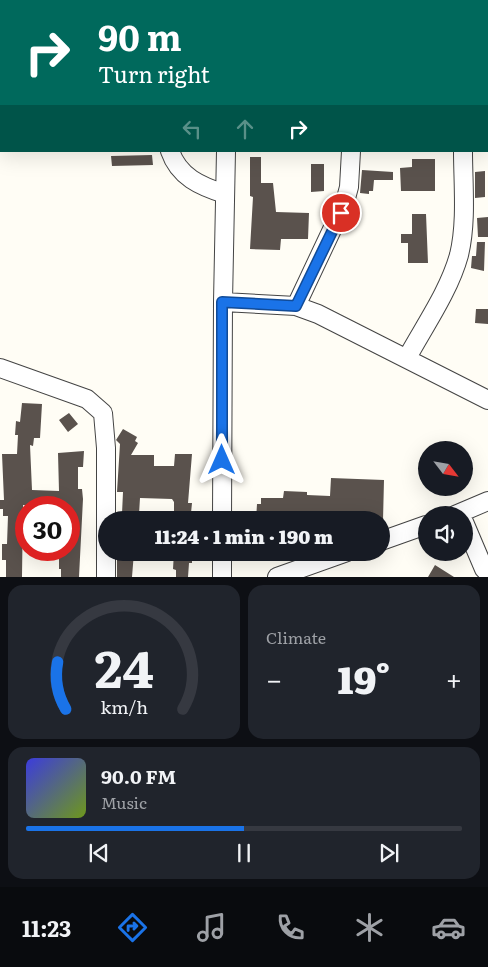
<!DOCTYPE html>
<meta charset="utf-8">
<style>
:root{--surface:#171b24;--page:#20242c;--text:#f1f3f6;--muted:#9ea1a6;--line:#363941;--accent:#1a73e8}
body{margin:0;font-family:Literata,serif;background:var(--page);color:var(--text);height:100vh;display:flex;flex-direction:column;font-size:19px;white-space:nowrap}
*{box-sizing:border-box;margin:0}
p{font-size:16px;color:var(--muted)}
.icon{flex:none;width:28px;height:28px;fill:none;stroke:currentColor;stroke-width:2;stroke-linecap:round;stroke-linejoin:round}
.map{position:relative;height:577px;overflow:hidden}
.panel{display:flex;flex-direction:column;gap:8px;padding:8px;background:#0d0f14;flex:1}
.panel>*{flex:none}
.hud{position:absolute;left:0px;top:0px;width:489px;height:152px;box-shadow:0 5px 20px #0002;background:#00695c;color:#fff;overflow:hidden}
.needle{width:32px;rotate:121deg}
.controls{position:absolute;left:418px;top:441px;display:grid;gap:10px}
.controls a{display:grid;place-items:center;width:55px;height:55px;border-radius:50%;background:var(--surface);box-shadow:0 5px 20px #0002;font-size:25px}
.speed{position:absolute;left:15px;top:496px;display:flex;gap:10px;font-size:25px;font-weight:700;text-align:center}
.speed>*{display:grid;place-content:center;width:65px;height:65px;border-radius:50%;background:var(--surface);box-shadow:0 5px 20px #0002;line-height:1}
.speed .limit{border:8px solid #d22;background:#fff;color:#111}
.pin{position:absolute;display:grid;place-items:center;width:42px;height:42px;color:#fff;margin:-21px;border:2px solid #fff;border-radius:50%;box-shadow:0 1px 5px #0007}
.me{position:absolute;width:55px;margin:-28px;rotate:0deg;stroke-linejoin:round;filter:drop-shadow(0 0 4px #0008)}
.turn{display:flex;align-items:center;gap:18px;height:105px;padding:0 15px;font-size:22px}
.turn .icon{width:65px;height:65px;stroke-width:2.5}
.turn b{display:block;font-size:35px;line-height:42px}
.lanes{display:flex;align-items:center;height:48px;padding:0 15px;background:#0003;justify-content:center;gap:25px;direction:ltr}
.lanes .off{opacity:.35}
.big{font-size:38px;font-weight:800;line-height:1.1}
.panel .widget{flex:1;display:flex;flex-direction:column;justify-content:center;gap:8px;min-width:0;padding:0 18px;border-radius:15px;background:var(--page)}
.panel .dial{align-items:center;gap:0}
.dial svg{height:130px;overflow:visible;fill:none;stroke:var(--line);stroke-width:7;stroke-linecap:round;text-anchor:middle}
.dial text{fill:var(--text);stroke:none}
.song{display:flex;align-items:center;gap:15px}
.cover{width:60px;height:60px;border-radius:8px;background:linear-gradient(135deg,hsl(240 70% 55%),hsl(80 70% 35%))}
.played{height:5px;border-radius:2px;background:linear-gradient(90deg,var(--accent) 50%,var(--line) 50%)}
.keys{display:flex;justify-content:space-around;direction:ltr}
.heat{display:flex;justify-content:space-between;align-items:center;font-size:28px;direction:ltr}
.panel .tiles{flex:1;display:grid;gap:8px;grid-template-columns:1fr 1fr}
.widget:last-child{grid-column:span 2}
.trip{position:absolute;left:98px;top:511px;width:292px;height:50px;border-radius:25px;background:var(--surface);box-shadow:0 5px 20px #0002;font-weight:800;line-height:50px;text-align:center}
.tabs{display:flex;height:80px;justify-content:space-around;align-items:center;background:#090b0e;color:var(--muted)}
.tabs .icon{width:35px;height:35px}
.tabs .on{color:var(--accent)}
.tabs b{font-size:22px;color:var(--text)}
.map>svg:first-child{display:block}
</style>
<div class="map">
<svg width="488" height="577" viewBox="0 0 488 577">
<rect width="100%" height="100%" fill="#fffdf5"/>
<!-- building -->
<path fill="#5a524d" d="M152 155 153 165 112 166 111 156Z
M250 157H261V183H273L276 212 309 213 308 239H281L280 250 250 249 253 197 250 196Z
M412 159H435V191H401L400 168 412 167Z
M311 164H324V191L311 192Z
M362 170 393 172V180H374L373 191H369V194L360 193Z
M485 171V197L475 198V172Z
M412 214H426L428 263H408V243H401V234H412Z
M488 217V237H478L477 218Z
M477 242H485L484 271 471 268 472 256H476Z
M476 309H488V324L475 323Z
M22 403 42 404 40 438H34L33 446 30 445 32 490 59 491 58 453 84 451 83 467H78V489H82L83 499 79 577H61V569H59V550H69V508L23 505 22 577H6V560H2V544H7L8 516H3V509H0V500H4L2 454H17L18 435H15L16 421 20 422Z
M69 413 78 424 68 432 59 420Z
M123 429 137 437 135 441 138 443 131 455H154V466H174L175 454H192L188 503H192L191 513H174V502L172 499 140 498 139 514H122L123 492H117L120 444 116 440Z
M331 478 384 480 383 520H256L257 504H261V498H283L284 491 307 492V495L330 496Z
M117 552H134L132 577H117Z
M174 552H192V563H189L188 577H176V570L173 569Z
M435 565 454 577H428Z"/>
<g fill="none" stroke-linecap="round" stroke-linejoin="round">
<defs>
<path id="minor" d="M229 1V0
M352 1V0
M465 1V0
M170 151C179 177 200 186 225 194
M223 302 296 306 318 314 488 400
M296 306 345 202 349 187 351 151
M407 358C425 325 449 291 459 255 467 222 463 184 463 151
M0 368 87 399 103 413 106 448V577
M455 515 488 501
M222 520 223 302 226 151
M464 522 484 569 488 573
M381 541 426 525
M222 577V552
M277 577 347 552"/>
</defs>
<!-- minor casing -->
<use href="#minor" stroke="#444" stroke-width="20"/>
<!-- minor -->
<use href="#minor" stroke="#fff" stroke-width="18"/>
</g>
<g fill="none" stroke-linecap="round" stroke-linejoin="round">
<defs>
<path id="route" d="M222 460V302L296 306 341 213"/>
</defs>
<!-- route casing -->
<use href="#route" stroke="#114b97" stroke-width="12"/>
<!-- route -->
<use href="#route" stroke="#1a73e8" stroke-width="9"/>
</g>
</svg>
<div class="controls">
<a><svg class="needle" viewBox="-14 -14 28 28"><path d="M0-13l5 13h-10z" fill="#e53935"/><path d="M0 13l5-13h-10z" fill="#9ea1a6"/></svg></a>
<a><svg class="icon" aria-label="sound" viewBox="0 0 24 24"><path d="M4 9h4l5-4v14l-5-4H4zM17 9q2 3 0 6"/></svg></a>
</div>
<div class="speed"><div class="limit">30</div></div>
<div class="pin" style="left:341px;top:213px;background:#d93025"><svg class="icon" aria-label="arrive" viewBox="0 0 24 24"><path d="M6 21V4h12l-3 4 3 4H6"/></svg></div>
<svg class="me" style="left:222px;top:460px" viewBox="-20 -20 40 40"><path d="M0-17L14 15 0 8-14 15z" fill="#1a73e8" stroke="#fff" stroke-width="4"/></svg>
<div class="trip">11:24 · 1 min · 190 m</div>
<div class="hud">
<div class="turn"><svg class="icon" aria-label="right" viewBox="0 0 24 24"><path d="M7 20v-9h11M14 6l5 5-5 5"/></svg><div><b>90 m</b>Turn right</div></div>
<div class="lanes"><svg class="icon off" aria-label="left" viewBox="0 0 24 24"><path d="M17 20v-9H6M10 6l-5 5 5 5"/></svg><svg class="icon off" aria-label="ahead" viewBox="0 0 24 24"><path d="M12 20V5M6 11l6-6 6 6"/></svg><svg class="icon" aria-label="right" viewBox="0 0 24 24"><path d="M7 20v-9h11M14 6l5 5-5 5"/></svg></div>
</div>
</div>
<section class="panel">
<div class="tiles">
<div class="widget dial"><svg viewBox="0 0 100 80">
<path d="M14 69A42 42 0 1 1 86 69"/>
<path d="M14 69A42 42 0 0 1 9 40" stroke="#1a73e8"/>
<text x="50" y="56" font-size="32" font-weight="700">24</text>
<text x="50" y="72" font-size="11">km/h</text>
</svg></div>
<div class="widget"><p>Climate</p>
<div class="heat"><a>−</a><b class="big">19°</b><a>+</a></div>
</div>
<div class="widget">
<div class="song"><i class="cover"></i><div><b>90.0 FM</b><p>Music</p></div></div>
<div class="played"></div>
<div class="keys"><svg class="icon" aria-label="previous" viewBox="0 0 24 24"><path d="M18 5L8 12l10 7zM5 5v14"/></svg><svg class="icon" aria-label="pause" viewBox="0 0 24 24"><path d="M8 5v14M16 5v14"/></svg><svg class="icon" aria-label="next" viewBox="0 0 24 24"><path d="M6 5l10 7-10 7zM19 5v14"/></svg></div>
</div>
</div>
</section>
<nav class="tabs">
<b>11:23</b>
<svg class="icon on" aria-label="directions" viewBox="0 0 24 24"><path d="M12 3l9 9-9 9-9-9zM9 14v-3h6M13 9l2 2-2 2"/></svg>
<svg class="icon" aria-label="music" viewBox="0 0 24 24"><path d="M9 18V5l10-2v13"/><circle cx="6" cy="18" r="3"/><circle cx="16" cy="16" r="3"/></svg>
<svg class="icon" aria-label="phone" viewBox="0 0 24 24"><path d="M5 4h4l2 5-3 2q2 4 5 5l2-3 5 2v4C11 20 4 13 5 4z"/></svg>
<svg class="icon" aria-label="climate" viewBox="0 0 24 24"><path d="M12 3v18M4 7l16 10M4 17L20 7"/></svg>
<svg class="icon" aria-label="car" viewBox="0 0 24 24"><path d="M5 17H2v-5l4-1 3-4h7l3 4 3 1v5h-3M9 17h6M6 11h13"/><circle cx="7" cy="17" r="2"/><circle cx="17" cy="17" r="2"/></svg>
</nav>
